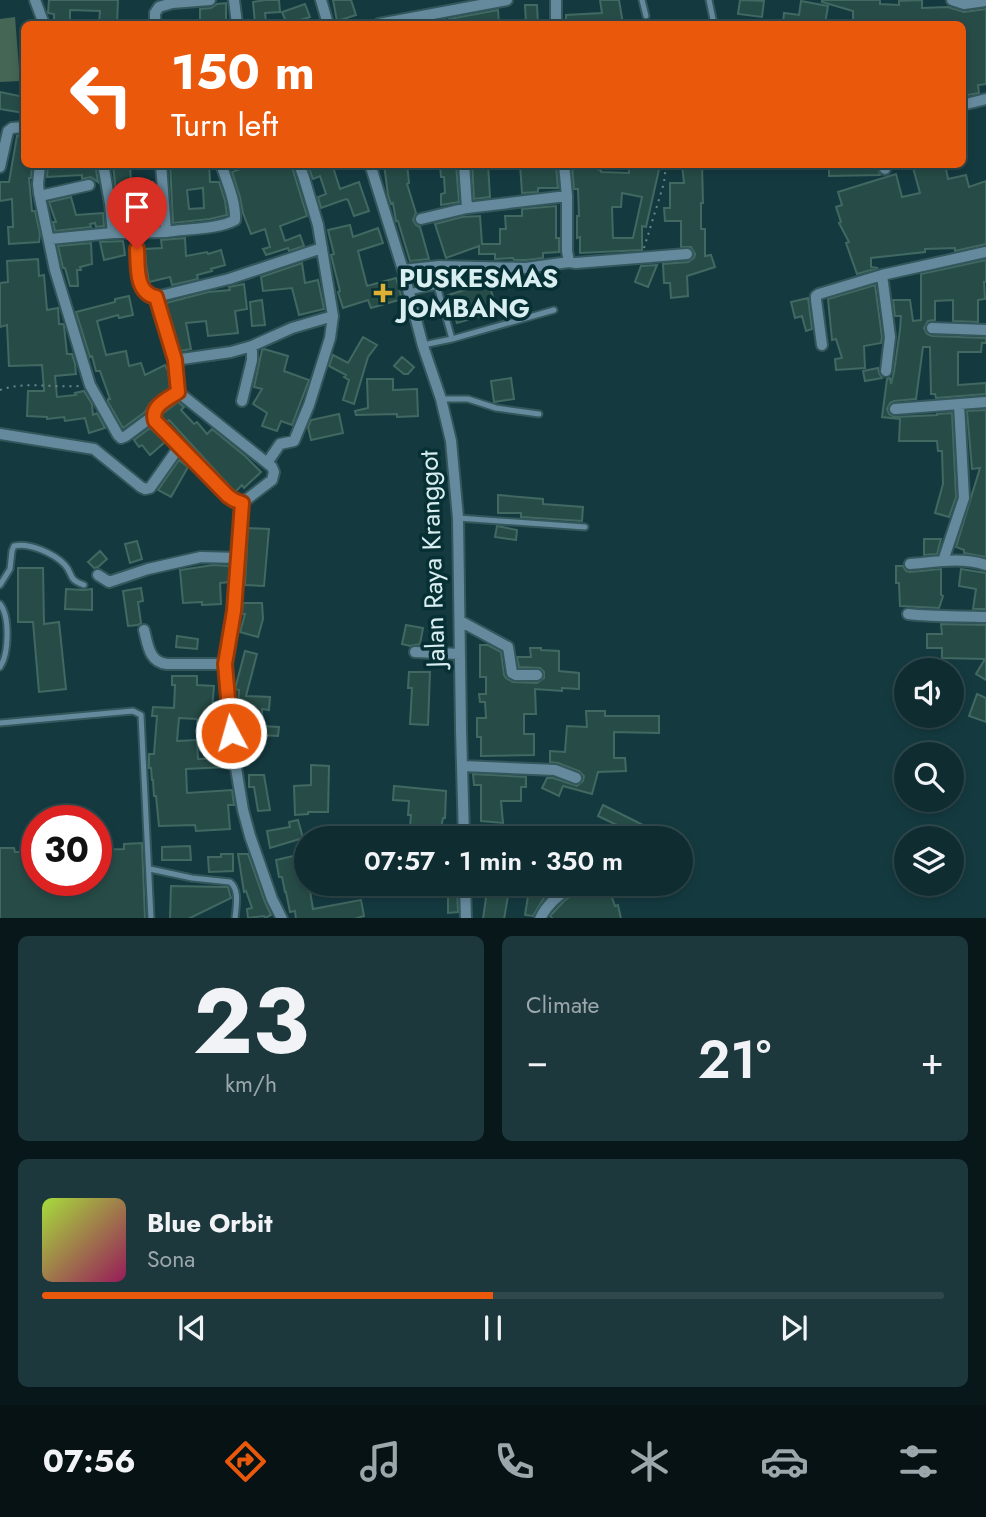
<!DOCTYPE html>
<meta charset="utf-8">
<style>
:root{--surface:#0f2c30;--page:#1d383c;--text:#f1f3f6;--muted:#9ba7ab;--line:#2f484c;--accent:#ea580c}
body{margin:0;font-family:Jost,sans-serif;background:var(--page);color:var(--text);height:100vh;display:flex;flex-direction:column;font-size:26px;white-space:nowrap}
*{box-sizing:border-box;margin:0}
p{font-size:23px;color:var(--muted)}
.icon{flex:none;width:38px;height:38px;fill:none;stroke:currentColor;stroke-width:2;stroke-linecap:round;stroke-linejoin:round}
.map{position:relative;height:918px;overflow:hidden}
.side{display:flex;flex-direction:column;gap:18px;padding:18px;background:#08181a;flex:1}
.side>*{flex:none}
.hud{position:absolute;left:21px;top:21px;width:945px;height:147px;border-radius:10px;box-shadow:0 4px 10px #0003,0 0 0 2px var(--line);background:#ea580c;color:#fff;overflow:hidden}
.controls{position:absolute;left:894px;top:658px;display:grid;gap:14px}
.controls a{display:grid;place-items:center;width:70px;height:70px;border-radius:50%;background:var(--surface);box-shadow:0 4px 10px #0003,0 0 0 2px var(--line);font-size:35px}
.speed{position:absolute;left:21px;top:805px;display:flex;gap:14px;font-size:35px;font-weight:700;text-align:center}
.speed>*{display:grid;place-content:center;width:91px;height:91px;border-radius:50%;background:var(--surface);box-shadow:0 4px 10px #0003,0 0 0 2px var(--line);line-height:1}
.speed .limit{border:10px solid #d22;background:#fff;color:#111}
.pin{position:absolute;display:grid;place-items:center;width:60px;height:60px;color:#fff;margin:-72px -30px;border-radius:50% 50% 50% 0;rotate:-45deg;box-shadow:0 0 7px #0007}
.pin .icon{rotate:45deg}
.me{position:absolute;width:77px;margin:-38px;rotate:354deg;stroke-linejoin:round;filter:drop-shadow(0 0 5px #0008)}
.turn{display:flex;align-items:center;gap:24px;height:147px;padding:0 35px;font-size:32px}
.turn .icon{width:91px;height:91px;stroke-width:2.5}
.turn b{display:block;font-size:49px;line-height:60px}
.big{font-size:52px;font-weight:600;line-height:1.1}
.side .tile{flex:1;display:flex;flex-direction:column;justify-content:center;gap:10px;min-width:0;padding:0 24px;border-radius:10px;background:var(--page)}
.side .dial{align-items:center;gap:0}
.dial b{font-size:91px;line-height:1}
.song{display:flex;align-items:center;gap:21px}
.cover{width:84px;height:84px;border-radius:10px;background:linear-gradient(135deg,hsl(80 70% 55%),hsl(330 70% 35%))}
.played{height:7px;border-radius:4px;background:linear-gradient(90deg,var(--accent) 50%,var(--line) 50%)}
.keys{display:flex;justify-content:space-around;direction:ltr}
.heat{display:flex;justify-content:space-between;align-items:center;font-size:38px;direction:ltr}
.side .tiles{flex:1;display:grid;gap:18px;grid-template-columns:1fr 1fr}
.tile:last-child{grid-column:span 2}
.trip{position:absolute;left:294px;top:826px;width:399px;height:70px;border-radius:35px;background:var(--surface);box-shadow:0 4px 10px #0003,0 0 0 2px var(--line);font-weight:600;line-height:70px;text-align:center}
.tab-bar{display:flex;height:112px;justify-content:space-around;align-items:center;background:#061213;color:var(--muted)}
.tab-bar .icon{width:49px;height:49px}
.tab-bar .on{color:var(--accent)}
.tab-bar b{font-size:32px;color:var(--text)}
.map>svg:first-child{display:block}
</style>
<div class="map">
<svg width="986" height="919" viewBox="0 0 986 919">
<rect width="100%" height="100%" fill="#143a40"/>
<!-- green -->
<path fill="#456654" d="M15 17 20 81 0 82V19Z"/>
<!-- building -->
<path fill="#274c47" stroke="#426862" stroke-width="2" fill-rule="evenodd" d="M49 0H118L117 24H99L100 11 70 10V24H54V14L48 13Z
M265 0H279L280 12 265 13 266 22 255 23 253 2Z
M333 0H351L356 15 337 21Z
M600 0H619L623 24H566V15L602 13Z
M740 0 764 1 762 17 738 14Z
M822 0H880V4L899 5V1L922 0V8L948 7 964 12 986 9V84L978 85 979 93 962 96V78L966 77 963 61 966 60 962 24H853V11L822 2Z
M801 1 828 6 825 24H783L784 13 799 15Z
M226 3V24H210V20H200V9L211 8 217 4Z
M305 4 310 17 287 24 282 12Z
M525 5H537L538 24H526Z
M498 10 499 24H449V19Z
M0 92 24 97V113L0 109Z
M24 135V164H32L31 178H29L32 211H35L40 234 39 242 9 244 8 227H13L12 199 0 201V182H9L17 136Z
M48 164H95L98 182 91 177 82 179V175L47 177Z
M130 164 131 183 153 182 158 224 120 225 119 210H130L129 193H116L113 165Z
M170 164H209L210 182H219L225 201 227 215 210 219 173 223ZM203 188 204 208 189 209 187 190Z
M254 164H291L307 216 280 226 285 241 300 235 304 246 289 251 288 248 266 255 263 249 270 247 265 229 251 234 243 213 240 197 232 172Z
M332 164 340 189 359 182 369 211 354 216 348 200 346 199 321 208 318 197 326 194 320 176 313 179 308 165Z
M384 164H407L409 183 407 184 416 213 413 220 416 225 420 227 429 259 410 261 398 221H396L393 203 391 204 388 195Z
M440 164H456L459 202 441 205V194L445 193 444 177H441Z
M472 164H488L490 197 474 199Z
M520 164H534V167L556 166 558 188H538V192L522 193Z
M573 164H599V170H601V172L629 173V164L660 165 646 227 642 226V250L580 253V237L577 238V216H579L578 189H574L572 166ZM622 193 642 197 633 238H613L612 207H621Z
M702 164 703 203H701V229H705V256L711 255 715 267 687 276 688 296 671 298 670 283H664L663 264 688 262 694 258 695 254 691 247H681V221H665L664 208H670V183H684L682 165Z
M829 164H877L880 175 829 176Z
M912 164H945L948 179 966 175 969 187 986 181V244L955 251V248L925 249V252L871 258V267L878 268 857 274 846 243 849 242 839 223 841 222 836 207 842 205 838 192 896 174 902 197 920 193Z
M71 197 76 215 103 213 104 226 96 227 95 223 90 224 91 227 55 231 53 222H56L49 202Z
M556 206V238H559V252L543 253V258L526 260H514L513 258 495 259V254H479V246L446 258 435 224 462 217 480 216 482 244H500V229H506L505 216H522V209Z
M350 225 353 237 378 228 383 243 358 251 367 286 396 278 402 299 371 308 368 300 343 308 338 292 340 291 331 255 334 254 328 230Z
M185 238 186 256 207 252 208 254 221 250 225 265 211 269 212 271 197 275 198 279 172 285 170 277 149 282 146 264 145 249 162 248 161 240Z
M123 241 125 255 104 260 100 242Z
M91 243 92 264 80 267 81 270H77L78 286H70L65 268H63L58 246Z
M38 259 39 276 44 275 47 310 58 308 59 324H63L64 326 67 354H72L75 364 76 374 55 376 57 397 76 395 75 393 84 391 92 404 93 415 97 413 105 428 89 433 85 418 65 421 64 417 47 419V417L27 416 28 391H44V389L42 365 9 366 7 325 0 327V283L8 282 7 261Z
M986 260V282H984L985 299 978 300V322L953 321V300L935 301V320L928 321 924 328 927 334 932 336 986 338V343H982L981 352H958V385L986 383V394L936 398 935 394H931L930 347H923L916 399 894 401 890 403 887 409 889 414 895 417 937 415V414L952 413 956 497 949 517 935 513 943 484 942 451H938L937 441H899L900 419 882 417 887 379 890 378 891 384 894 372 900 330 901 316H895L893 300H910L913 321 921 320V274Z
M302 263 305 283 318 280 324 309 299 315 292 288 263 291 261 277Z
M657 265 648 287 635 282 641 266Z
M489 283 497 311 457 323 448 295Z
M244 284 247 309 235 311 238 333 208 336 206 321 186 323 191 349 180 351 166 303 208 292 230 290 229 287Z
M875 285 882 337 881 343 864 346 865 368 836 370 835 359 842 358 836 339 832 340 828 299Z
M129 296 133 315 119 318 118 315 97 321 106 355 126 351 129 366 141 363 145 375 165 365 168 371 170 388 150 403 145 412 123 428 108 402V399H110L100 371H96L92 356 90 357 76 312 115 302V299Z
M808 298 812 329 806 331 802 316 795 318 791 302Z
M262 300 265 325 252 326 250 302Z
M363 337 377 345 368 357 354 404 343 400 349 380 344 377 346 375 329 366 333 355 348 363Z
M264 349 288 356 284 371 309 380 292 425 281 421 277 431 262 426 267 413 253 404 262 389 254 387 262 350Z
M402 357 414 367 408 374H404L394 366Z
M878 368 879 373 882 378 865 381 863 371Z
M511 378 514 399 494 402 491 381Z
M367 379H393V390L417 389 418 416 397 417V414L356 415 355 411 368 408Z
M178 402 184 407 181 410 194 424 197 422 207 434 212 429 245 456 261 472 244 488 242 485 235 492 169 420 167 422 162 417V414Z
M986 410V557L964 553V550L956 547 980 468 972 469 967 411Z
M339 414 343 433 311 440 308 427 311 420Z
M150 428 165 442 150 455 142 445 139 447 134 440Z
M179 460 188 467 171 497 158 490Z
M498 495 543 499V504L583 507 582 521 521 517V513H498Z
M497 526 517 530 516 540 495 537Z
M248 528 269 529 264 586 245 585Z
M924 539H941L937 554 924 555Z
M137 541 142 559 130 563 125 544Z
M100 551 107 559 98 567 94 568 88 562Z
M213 565 229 566V582L220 583 221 604 202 605V602L183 603 180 570Z
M896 566H903L906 571 910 572 941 569V595L943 596 939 608 900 606 899 583H896Z
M18 568H43L44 624 59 622 66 689 39 692 33 622H18Z
M961 569 986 573V609H973L976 589 959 586Z
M141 588 143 601 138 602 141 623 138 625 128 626 123 591Z
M66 589 84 590 92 589V610L65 609Z
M243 603H262L263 619 258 637 240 632 245 614H242Z
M941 624 986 625V680L976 674 985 659 942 658V648H927V634H942Z
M406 625 423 628 420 644 410 646 402 644Z
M177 636 198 639 197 649 176 647Z
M480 645H488L501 652 504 675 506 678 513 682 537 683 544 678V672L540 668 519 667 517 657H531L530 648H541V650L559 651V671L579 673V689L562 688V691L535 689 536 714H524V734H534V755L481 756V737H477V718H486L485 702H480L479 694H486V677H480Z
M245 651 257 654 246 696 270 697 269 710 262 709V726L279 727 278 736 243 734 244 723H240L241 710H238L239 690 235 689Z
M409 672H430L428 725 410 724 412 688H408Z
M172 676H197V685L214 686 212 710H221V721L211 722V734L198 735 197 719 179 718 177 741 197 740 198 759 226 758 227 767 186 769 187 793 232 790 234 805H228L230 829 196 831 195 825 159 826 156 796H154L153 780H152L151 768H149V754H154L157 716H152L153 707 174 708 175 685H172Z
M977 694 986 698V722L969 716Z
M586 711H605V716H659V733L614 732V758H625L626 771 598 772 592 794 563 786 559 796 542 788 547 778H553L577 786 583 781 584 776 579 771 558 763 550 762V751L565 752 567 726 587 727Z
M311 765 329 766 328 812H308V814L295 815 294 786 311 785Z
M473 774 526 777V787H521V801H501L503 823 481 821V785H474Z
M249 775H264L270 810 258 811 254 787H249Z
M394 786 446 791 445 818H443L439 838H409L411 815H408L409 801 393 800Z
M603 805 643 825 636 838H617L623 828 598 816Z
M298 820 303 838 270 848 267 831 290 827 289 822Z
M142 843 145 919H0V848H14L15 852H37V881L96 880V850L124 849V844Z
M190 846 191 860H162V847Z
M306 853V884L308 891H310L313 909 361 900 364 916 354 919H296L295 911 290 912 286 892H285L282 877H279L276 860Z
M221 854H233V871L209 872 208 857H221Z
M238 854H248L265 902 271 915 265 918 264 916 248 918 247 909 252 908 246 891 244 892Z
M445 884H457L458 912 448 913V897H446Z
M488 884H528V896L540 884H561L544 898 533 916 525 915 528 896H508L504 919H483Z
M589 884H604L609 889 615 906 618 905 621 919H553L550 916 564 901 578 891 579 892Z
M171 886 228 887 231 898 188 919H170Z"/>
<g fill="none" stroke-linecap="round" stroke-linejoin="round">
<defs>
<path id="service" d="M642 0 646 16
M709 0 714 24
M409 292 437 286 473 283
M452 339 554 310
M423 345 452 339 437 286
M441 399H468L496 408 539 414
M458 518 585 527
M0 585 10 569 12 551 14 546C29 542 55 554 65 565 74 575 67 579 84 585
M0 604C10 616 9 654 0 667
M0 723 133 711 141 715 151 919
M150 869 192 878 230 882C240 890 236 906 235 919"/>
<path id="minor" d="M35 0 44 24
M234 0 237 24
M321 0 328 24
M556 0V24
M952 0 964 4 986 1
M155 24V13L159 7 172 3 210 0
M379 24 507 0
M962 105 986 99
M40 164 38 184 39 193 55 270 90 385 118 435 121 438 126 436 153 416
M103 164 110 203 113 233
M370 164 403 270 423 346 441 399 451 441 458 518 461 730 464 838
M464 164 467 208
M564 164 567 196V251L569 262 576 263 687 254
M885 164V169
M0 167 8 131 12 128 24 127
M40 196 89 185
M421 219 467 208 567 196
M166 232C185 229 220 229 235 220 236 202 227 182 221 164
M137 233 138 265 143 291 149 296 156 297 229 279 322 248
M50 239 113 233 166 232 161 164
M403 270 439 266 526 268 569 262
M882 275 890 337 886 371
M156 297 175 360 231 352 252 346 292 328 333 316
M932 328 986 330
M822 345 816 300V296L819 294 882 275 986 252
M175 360 178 392 272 467 274 472 272 480 242 503 235 611 225 664V677L234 756 243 810 250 836 272 899 282 919
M178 392 155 409 153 412 155 421 227 496 234 500 242 503
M242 401 252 360V346
M895 409 986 402
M0 434 94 449 141 487 145 489 150 488 179 447
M267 463 280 444 294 441 309 405 330 338 333 316 318 225 304 178 299 164
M943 561 964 498 959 404
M910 564C935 562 961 557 986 565
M98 575 109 582 148 569 201 557 237 558
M908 614C934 617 960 616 986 617
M460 621 508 647 512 673 516 675H537
M144 630C148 645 149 662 167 664H225
M415 652 460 654
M462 766 555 770 576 778
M607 838 608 835
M465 884 466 919
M540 919C547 903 561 894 574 884"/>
</defs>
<!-- service casing -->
<use href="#service" stroke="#34575c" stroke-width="9"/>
<!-- minor casing -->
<use href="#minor" stroke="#34575c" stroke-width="14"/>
<!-- path -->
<path stroke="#68878c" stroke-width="2" stroke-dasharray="2 5" stroke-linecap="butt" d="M644 248 664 183 666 164
M0 390C25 381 52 388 79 386"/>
<!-- service -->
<use href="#service" stroke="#668a9d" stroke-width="5"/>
<!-- minor -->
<use href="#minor" stroke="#668a9d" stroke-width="10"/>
</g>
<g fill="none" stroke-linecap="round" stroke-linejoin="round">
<defs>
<path id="route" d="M137 249C138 266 135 293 156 297L175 360 178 392C168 399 150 406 155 421L228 496 234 500 242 503 234 611 225 664 231 733"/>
</defs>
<!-- route casing -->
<use href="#route" stroke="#983908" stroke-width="18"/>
<!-- route -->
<use href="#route" stroke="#ea580c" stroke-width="12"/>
</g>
<!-- markers -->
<path fill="#dfb034" stroke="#073035" stroke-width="2.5" d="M379.5 282.5h7v7h7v7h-7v7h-7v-7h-7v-7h7z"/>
<g text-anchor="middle" stroke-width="7" stroke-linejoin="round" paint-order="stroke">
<!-- poi labels -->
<g font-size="26" font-weight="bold" fill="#d9eef1" stroke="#073035" text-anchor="start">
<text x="399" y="287">PUSKESMAS<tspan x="399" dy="30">JOMBANG</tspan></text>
</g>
<!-- street labels -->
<g font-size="26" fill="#d9eef1" stroke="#073035">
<text transform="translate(432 559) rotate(-92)" y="9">Jalan Raya Kranggot</text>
</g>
</g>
</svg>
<div class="controls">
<a><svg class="icon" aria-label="sound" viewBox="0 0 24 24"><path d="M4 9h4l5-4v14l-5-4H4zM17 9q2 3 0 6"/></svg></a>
<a><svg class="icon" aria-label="search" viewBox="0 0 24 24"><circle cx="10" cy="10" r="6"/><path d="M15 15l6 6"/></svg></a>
<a><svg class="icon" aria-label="layers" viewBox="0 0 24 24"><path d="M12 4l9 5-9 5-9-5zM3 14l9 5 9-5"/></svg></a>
</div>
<div class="speed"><div class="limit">30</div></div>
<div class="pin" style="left:137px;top:249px;background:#d93025"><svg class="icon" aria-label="arrive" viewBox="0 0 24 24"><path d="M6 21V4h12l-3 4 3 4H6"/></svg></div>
<svg class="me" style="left:231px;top:733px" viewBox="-20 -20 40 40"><circle r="17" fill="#ea580c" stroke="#fff" stroke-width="3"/><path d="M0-11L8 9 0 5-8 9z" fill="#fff"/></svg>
<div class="trip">07:57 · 1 min · 350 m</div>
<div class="hud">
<div class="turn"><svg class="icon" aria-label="left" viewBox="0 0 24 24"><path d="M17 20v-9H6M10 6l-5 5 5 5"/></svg><div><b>150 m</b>Turn left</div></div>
</div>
</div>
<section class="side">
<div class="tiles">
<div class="tile dial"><b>23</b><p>km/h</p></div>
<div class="tile"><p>Climate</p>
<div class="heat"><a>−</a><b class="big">21°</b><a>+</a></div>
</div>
<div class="tile">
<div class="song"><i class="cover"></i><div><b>Blue Orbit</b><p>Sona</p></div></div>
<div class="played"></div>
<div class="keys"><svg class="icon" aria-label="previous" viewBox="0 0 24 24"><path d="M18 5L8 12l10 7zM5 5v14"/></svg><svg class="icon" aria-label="pause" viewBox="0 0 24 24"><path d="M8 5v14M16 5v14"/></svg><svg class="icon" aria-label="next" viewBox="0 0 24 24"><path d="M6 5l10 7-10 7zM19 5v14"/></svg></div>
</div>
</div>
</section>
<nav class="tab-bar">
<b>07:56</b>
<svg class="icon on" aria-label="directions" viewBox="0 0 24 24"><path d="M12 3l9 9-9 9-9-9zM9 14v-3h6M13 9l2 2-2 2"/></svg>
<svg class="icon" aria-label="music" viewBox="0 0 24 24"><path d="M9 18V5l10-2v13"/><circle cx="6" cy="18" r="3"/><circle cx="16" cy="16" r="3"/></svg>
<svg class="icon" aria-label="phone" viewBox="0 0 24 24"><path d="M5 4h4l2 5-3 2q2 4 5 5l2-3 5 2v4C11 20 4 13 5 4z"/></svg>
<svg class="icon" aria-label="climate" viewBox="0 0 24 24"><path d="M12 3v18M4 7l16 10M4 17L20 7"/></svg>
<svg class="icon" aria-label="car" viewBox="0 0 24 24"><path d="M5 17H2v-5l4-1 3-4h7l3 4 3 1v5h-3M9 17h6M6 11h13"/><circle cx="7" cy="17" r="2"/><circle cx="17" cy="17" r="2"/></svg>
<svg class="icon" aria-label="filters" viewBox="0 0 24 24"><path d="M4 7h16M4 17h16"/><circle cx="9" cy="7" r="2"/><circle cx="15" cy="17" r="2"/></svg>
</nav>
